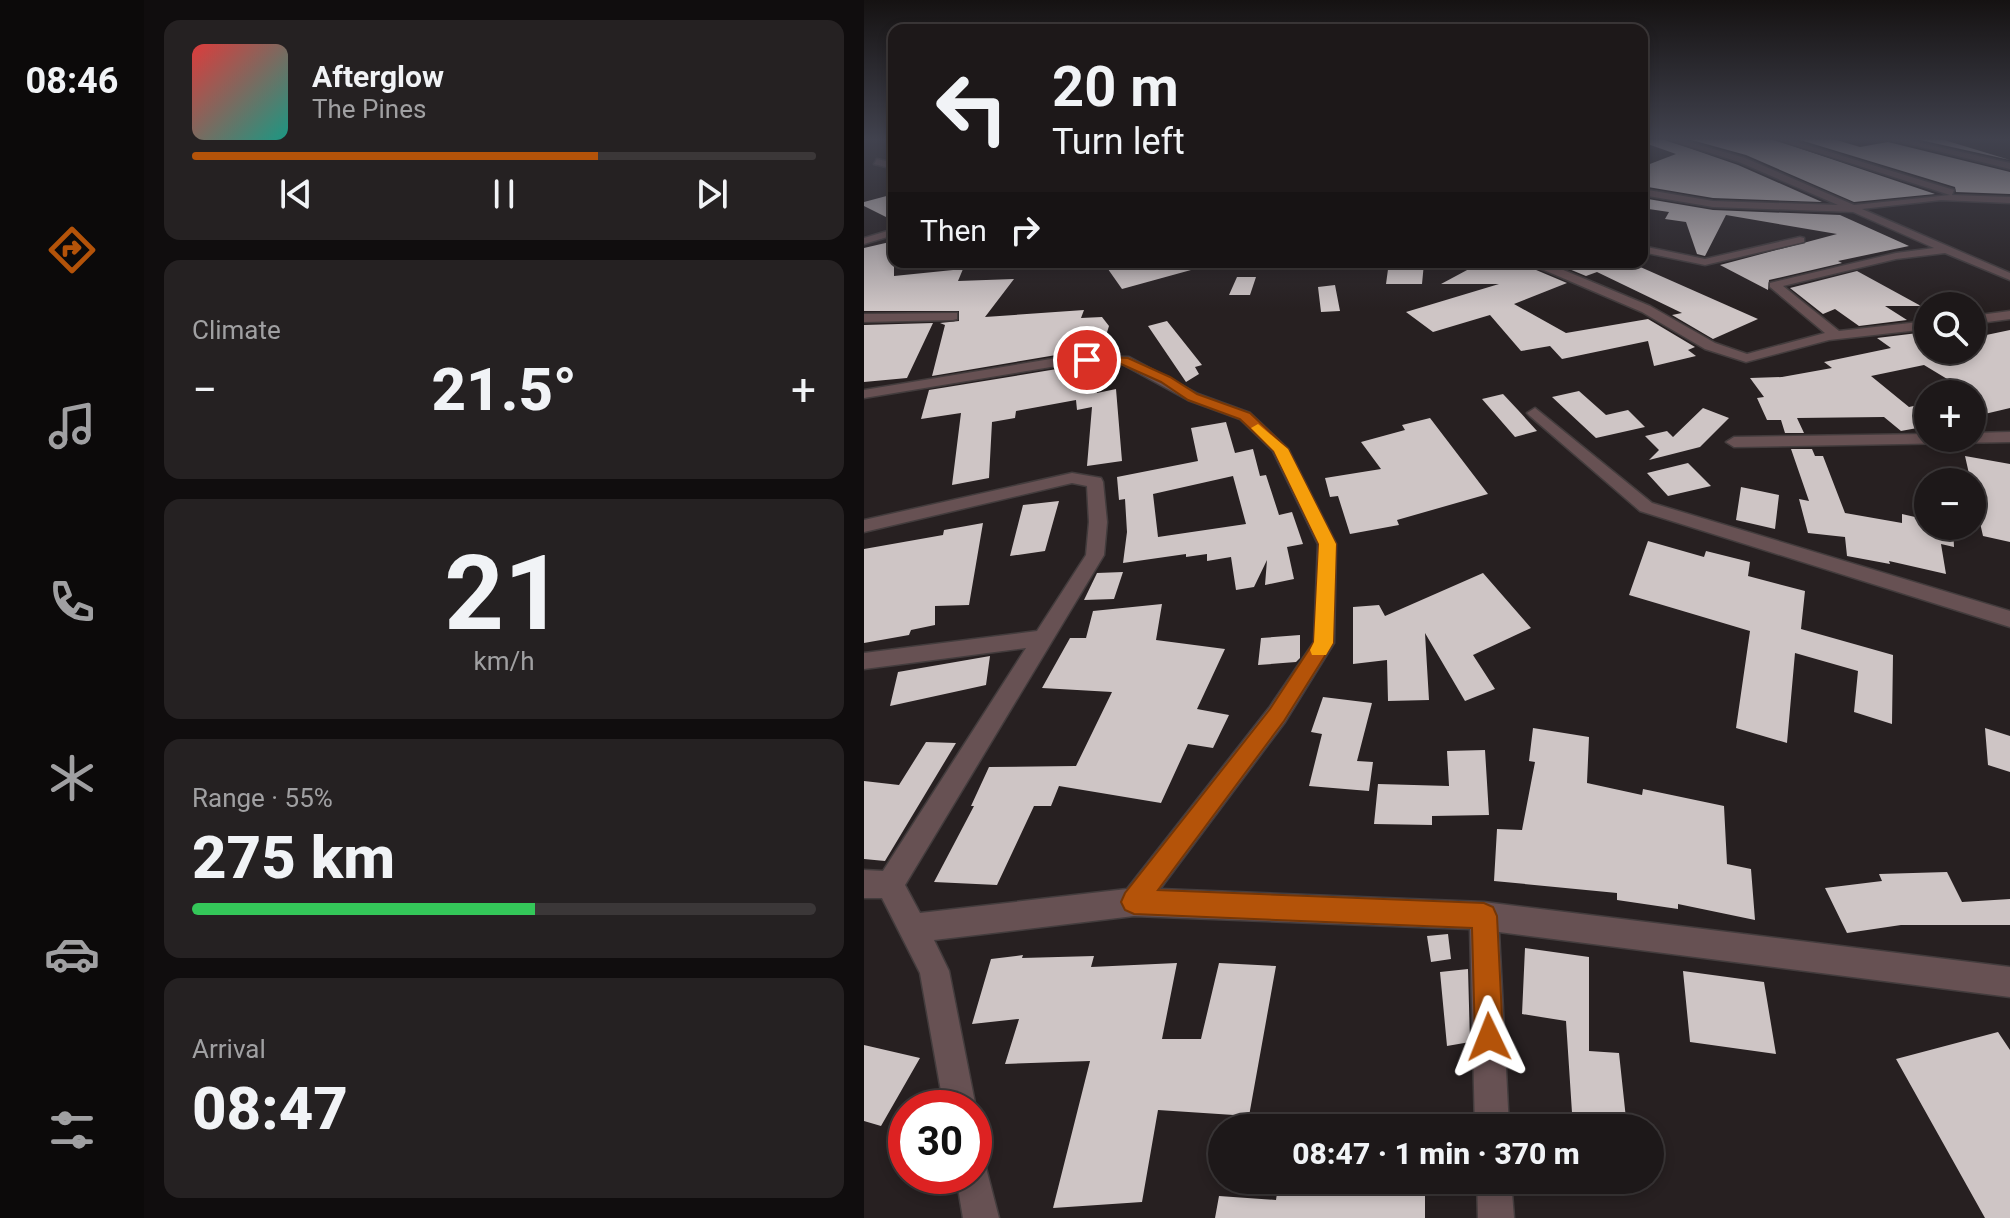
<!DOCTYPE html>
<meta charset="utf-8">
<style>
:root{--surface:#1d1819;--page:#252122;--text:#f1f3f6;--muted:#a0a0a2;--line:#3b3738;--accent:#b45309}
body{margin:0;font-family:Roboto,sans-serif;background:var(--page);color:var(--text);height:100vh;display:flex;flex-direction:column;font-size:30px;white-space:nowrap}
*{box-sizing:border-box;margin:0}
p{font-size:26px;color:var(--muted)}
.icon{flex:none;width:44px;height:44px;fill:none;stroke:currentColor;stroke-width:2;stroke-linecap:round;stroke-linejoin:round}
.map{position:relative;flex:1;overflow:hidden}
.side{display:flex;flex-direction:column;gap:20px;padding:20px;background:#100d0e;width:720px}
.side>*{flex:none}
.banner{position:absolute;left:24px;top:24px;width:760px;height:244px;border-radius:16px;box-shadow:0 4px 12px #0003,0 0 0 2px var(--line);background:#1d1819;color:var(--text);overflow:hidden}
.fabs{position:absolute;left:1050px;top:292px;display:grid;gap:16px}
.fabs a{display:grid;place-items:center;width:72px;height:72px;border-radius:50%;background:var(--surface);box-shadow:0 4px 12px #0003,0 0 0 2px var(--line);font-size:40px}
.speed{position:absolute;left:24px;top:1090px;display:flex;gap:16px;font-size:40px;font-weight:700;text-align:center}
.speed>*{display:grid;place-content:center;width:104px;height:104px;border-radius:50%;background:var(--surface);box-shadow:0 4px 12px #0003,0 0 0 2px var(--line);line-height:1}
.speed .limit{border:12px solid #d22;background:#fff;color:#111}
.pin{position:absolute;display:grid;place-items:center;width:68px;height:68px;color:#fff;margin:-34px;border:4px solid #fff;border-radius:50%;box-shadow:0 2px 8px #0007}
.me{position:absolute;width:88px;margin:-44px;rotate:358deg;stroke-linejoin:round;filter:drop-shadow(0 0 6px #0008)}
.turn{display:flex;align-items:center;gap:28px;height:168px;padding:0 32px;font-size:36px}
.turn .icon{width:104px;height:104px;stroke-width:2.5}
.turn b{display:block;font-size:56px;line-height:68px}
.then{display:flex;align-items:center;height:76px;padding:0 32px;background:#0003;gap:16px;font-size:30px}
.big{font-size:60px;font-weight:800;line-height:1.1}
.side .widget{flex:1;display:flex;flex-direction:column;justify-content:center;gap:12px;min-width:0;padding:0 28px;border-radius:16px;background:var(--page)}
.side .dial{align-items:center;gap:0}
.dial b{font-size:104px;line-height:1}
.song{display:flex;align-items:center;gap:24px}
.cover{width:96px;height:96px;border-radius:12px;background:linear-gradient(135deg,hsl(0 70% 55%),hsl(170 70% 35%))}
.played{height:8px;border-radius:4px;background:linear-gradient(90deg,var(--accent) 65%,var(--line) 65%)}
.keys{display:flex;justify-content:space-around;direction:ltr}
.heat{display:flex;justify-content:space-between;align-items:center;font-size:44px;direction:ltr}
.charge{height:12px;border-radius:6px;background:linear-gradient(90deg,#34c759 55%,var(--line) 0)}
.trip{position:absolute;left:344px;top:1114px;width:456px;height:80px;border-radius:40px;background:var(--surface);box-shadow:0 4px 12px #0003,0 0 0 2px var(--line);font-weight:800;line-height:80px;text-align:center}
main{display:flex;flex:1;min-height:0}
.tab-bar{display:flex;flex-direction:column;width:144px;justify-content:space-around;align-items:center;background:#0c0a0a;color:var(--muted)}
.tab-bar .icon{width:56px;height:56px}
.tab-bar .selected{color:var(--accent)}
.tab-bar b{font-size:36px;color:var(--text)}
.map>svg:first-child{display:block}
</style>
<main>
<nav class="tab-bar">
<b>08:46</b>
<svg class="icon selected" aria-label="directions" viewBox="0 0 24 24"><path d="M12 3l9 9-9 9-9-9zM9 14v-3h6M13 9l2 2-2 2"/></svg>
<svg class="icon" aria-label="music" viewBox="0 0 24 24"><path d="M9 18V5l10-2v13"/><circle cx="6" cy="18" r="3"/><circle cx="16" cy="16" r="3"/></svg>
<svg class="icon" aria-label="phone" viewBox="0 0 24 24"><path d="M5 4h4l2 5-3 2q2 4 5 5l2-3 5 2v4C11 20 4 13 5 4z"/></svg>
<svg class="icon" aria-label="climate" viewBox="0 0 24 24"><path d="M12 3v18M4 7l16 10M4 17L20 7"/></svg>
<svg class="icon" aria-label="car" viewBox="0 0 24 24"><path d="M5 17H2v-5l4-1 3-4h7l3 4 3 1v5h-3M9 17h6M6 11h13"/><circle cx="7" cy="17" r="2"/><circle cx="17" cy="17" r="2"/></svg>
<svg class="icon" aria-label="filters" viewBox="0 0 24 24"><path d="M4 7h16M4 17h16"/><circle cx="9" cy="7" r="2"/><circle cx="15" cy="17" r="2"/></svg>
</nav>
<section class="side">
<div class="widget">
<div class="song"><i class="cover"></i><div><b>Afterglow</b><p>The Pines</p></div></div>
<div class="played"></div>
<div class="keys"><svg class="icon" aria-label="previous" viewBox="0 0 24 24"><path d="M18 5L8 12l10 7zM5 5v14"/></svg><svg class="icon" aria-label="pause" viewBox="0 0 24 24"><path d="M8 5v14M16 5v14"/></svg><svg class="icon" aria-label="next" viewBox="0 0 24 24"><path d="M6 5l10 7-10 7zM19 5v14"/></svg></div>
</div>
<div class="widget"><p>Climate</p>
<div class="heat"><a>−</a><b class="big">21.5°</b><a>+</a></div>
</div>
<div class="widget dial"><b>21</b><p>km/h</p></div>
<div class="widget"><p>Range · 55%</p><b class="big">275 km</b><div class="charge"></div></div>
<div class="widget"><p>Arrival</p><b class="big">08:47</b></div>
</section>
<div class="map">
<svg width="1146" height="1218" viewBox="0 0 1146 1218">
<rect width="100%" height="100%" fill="#272021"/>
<!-- building -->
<path fill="#cec5c5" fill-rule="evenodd" d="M778 139H799L874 165 958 202 849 198 778 186V167L812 154 778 142Z
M824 139H908L1071 194 990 202 882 155Z
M933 139H969L996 147 1024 142 1146 172V194L1092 192 1091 187Z
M1052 139H1077L1146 160Z
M30 194V221L0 206V202Z
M778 198 849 210 976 215 1045 246 974 261 978 263 905 280 904 290 856 265 973 234 862 215 841 256 833 254 822 222 801 219 805 212 778 208Z
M30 241V276L99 269 94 281 150 279 121 317 220 310 217 318 238 317 245 326 238 348 224 349 225 353H204L68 376 81 325 76 323 95 321V311H0V248Z
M239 262H326L327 270 258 289Z
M525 262 560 263 558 284H522Z
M618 262H661L665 267 703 283 650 304 702 333 784 319 831 347 824 350 832 356 790 366 784 341 698 359 686 346 657 351 626 315 569 332 542 312 635 284H577Z
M688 262H765L894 319 849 339 808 315 818 313 733 272 722 276Z
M993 271 1057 306H1021L1043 320 995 326 971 309 959 314 926 288Z
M373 277H392L386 295H365Z
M471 285 476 311 457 312 454 287Z
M303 321 338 365 331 367 335 374 322 382 284 326Z
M69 323 43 378 0 382V325Z
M1146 330V408L1108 417V394L1060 365 1007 376 1045 407 1064 403V426L1037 431 1020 417 933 418 940 433H921L917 420H903L893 398 900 397 886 378 918 377 968 368 960 362 1027 348 1013 338 1062 332 1064 350H1108V338Z
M205 367H227L233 393 252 389 258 461 223 466 228 407 213 410 212 400 152 411 151 418 128 422 125 478 88 485 97 413 57 419 65 390Z
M715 391 742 415 764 410 781 427 732 438 688 397Z
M639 394 654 410 673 431 651 437 618 399Z
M839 408 865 418 836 447 785 460 795 450 781 436 803 431 809 437Z
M566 418 624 494 533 520 535 525 486 534 474 496 466 497 461 478 517 469 497 442 541 430 538 425Z
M362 422 371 453 389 449 396 476 402 475 415 515 428 512 439 544 423 547 430 579 401 585 403 560 390 587 372 590 367 557 343 561V554L322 557V554L259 563 263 532 261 499 255 500 253 477 334 461 327 428ZM369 476 382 524 294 537 289 494Z
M927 449H948L951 456H959L981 513 1038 523V514L1064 520V526H1089L1090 547 1077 544 1082 574 1025 561 1026 564 983 556 981 537 944 533 935 499 945 501Z
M1101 456 1146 464V542L1119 536Z
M824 463 847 486 804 496 783 473Z
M877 487 915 495 911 529 872 520Z
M195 501 181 551 146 556 159 505Z
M119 523 105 605 71 606V625L47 630 45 635 0 643V549L79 535 80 530Z
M784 541 840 557 842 551 886 562 884 576 941 591 937 629 1029 655 1028 724 990 712 994 671 931 653 923 743 872 728 886 631 765 595Z
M259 572 250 599 220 600 233 573Z
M619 573 667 628 609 655 631 689 601 701 561 633 565 700 524 701 523 660 489 664V607L515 605 521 616Z
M298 604 292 640 361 649 333 709 365 715 349 748 324 744 297 803 195 786 187 806H170L133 885 70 882 110 806H107L125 767 212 766 248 692 178 688 206 638H222L229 611Z
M436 635V658L432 662 394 665 397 638Z
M126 656 122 685 26 706 34 672Z
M459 697 508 703 493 761 509 762 505 791 445 786 458 734 447 732Z
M669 728 725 737 723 783 778 795 779 789 860 806 863 864 887 869 891 920 814 904V909L753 900V893L630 881 633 829 658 830 671 762 665 761Z
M1121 728 1146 736V772L1124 765Z
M62 742 92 743 21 861 0 859V781L35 785Z
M621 750 625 815 568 816V825L510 824 514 784 585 786 583 751Z
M1083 872 1098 902 1146 899V925H1037L983 933 961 888 1018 881 1015 874Z
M584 934 587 959 567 962 563 936Z
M661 948 725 957V1051L755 1053 763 1128H709L702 1021 658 1014Z
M159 955 158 958 230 956 227 967 313 963 298 1039H337L355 963 412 966 385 1116 294 1110 278 1202 189 1208 226 1061 141 1064 155 1019 108 1024 127 959Z
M604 969 606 1042 583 1046 576 972Z
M819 971 900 982 912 1054 826 1042Z
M1134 1032 1146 1050V1218H1121L1032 1059Z
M0 1045 56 1058 17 1126 0 1121Z
M457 1185 456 1196 561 1195V1218H351L355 1196 412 1200 414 1187Z"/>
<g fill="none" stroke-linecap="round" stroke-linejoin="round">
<defs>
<path id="street" d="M802 139H814L881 158 990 205 1086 195 911 139H923L1090 190 1088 195 1146 197V203L1077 200 998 209 1146 273V280L1081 253 1032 259 919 286 975 331 1064 321V329L965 340 882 362 841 349 778 312 666 264 664 262H680L786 306 851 343 883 354 961 333 906 287V283L1032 253 1070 248 989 212 849 207 778 195V189L849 201 974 205 875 162Z
M1025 139H1039L1146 163V169Z
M13 159 30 163V169L10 164Z
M30 229V235L0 244V238Z
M936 237 940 238V242L841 265 778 252V246L841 259Z
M367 262H460L454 265 403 268Z
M1146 311V319L1108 324V316Z
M93 313V319L89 320 0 322V314Z
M205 356 265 357 334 394 386 413 424 449 472 544 470 643 421 722 296 889 620 902 1146 967V997L635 932 645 1128H611L606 929 270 916 70 940 85 971 112 1108 110 1114V1108H80L56 973 18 898H0V870L19 871 162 648 0 669V653L173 631 222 555 225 522 223 486 208 483 0 532V520L208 473 237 478 239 482 243 522 240 555 41 885 56 913 263 889 405 708 450 642 454 544 409 451 376 419 324 400 258 364H205L0 398V390Z
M671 408 788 503 1146 611V627L776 511 666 416 663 413Z
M1146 432V442L870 447 862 442 870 437 1064 434V438H1108V433Z
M110 1159 121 1164 135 1218H99L92 1176H110Z
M613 1180H647L650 1218H614Z"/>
</defs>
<!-- street casing -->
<use href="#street" stroke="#433c3d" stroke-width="3"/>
<!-- street -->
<use href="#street" fill="#675153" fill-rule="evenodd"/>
</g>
<!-- sky -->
<linearGradient id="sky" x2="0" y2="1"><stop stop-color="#151212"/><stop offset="0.45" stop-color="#41424e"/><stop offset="1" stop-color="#41424e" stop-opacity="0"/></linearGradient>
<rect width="1146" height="309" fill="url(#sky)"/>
<!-- route -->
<path fill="#b45309" stroke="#753606" stroke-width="2" d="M223 356 264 358 306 377 333 394 386 413 424 449 472 544 469 643 420 721 294 890 620 903 629 907 633 916 639 1037 635 1047 625 1051 615 1047 611 1037 608 928 270 914 261 910 257 902 261 893 406 709 450 642 455 544 410 451 376 419 324 400 297 382 257 364 219 362V357Z"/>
<!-- slow -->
<path fill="#f59e0b" d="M394 424 424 449 472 544 469 643 462 655H448L446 650 450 642 455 544 410 451 387 428Z"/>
</svg>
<div class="fabs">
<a><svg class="icon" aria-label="search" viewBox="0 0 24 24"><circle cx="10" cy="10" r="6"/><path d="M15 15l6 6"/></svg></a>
<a>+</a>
<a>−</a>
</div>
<div class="speed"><div class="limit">30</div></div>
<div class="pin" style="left:223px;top:360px;background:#d93025"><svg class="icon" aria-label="arrive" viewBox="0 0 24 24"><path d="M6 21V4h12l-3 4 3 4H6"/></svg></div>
<svg class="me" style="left:625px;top:1037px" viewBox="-20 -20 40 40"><path d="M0-17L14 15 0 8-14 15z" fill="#b45309" stroke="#fff" stroke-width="4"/></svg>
<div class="trip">08:47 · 1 min · 370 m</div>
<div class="banner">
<div class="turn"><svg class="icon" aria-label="left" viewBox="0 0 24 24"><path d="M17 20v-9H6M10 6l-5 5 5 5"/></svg><div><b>20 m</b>Turn left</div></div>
<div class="then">Then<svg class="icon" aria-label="right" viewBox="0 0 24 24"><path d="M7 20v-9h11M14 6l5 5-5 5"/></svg></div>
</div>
</div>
</main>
